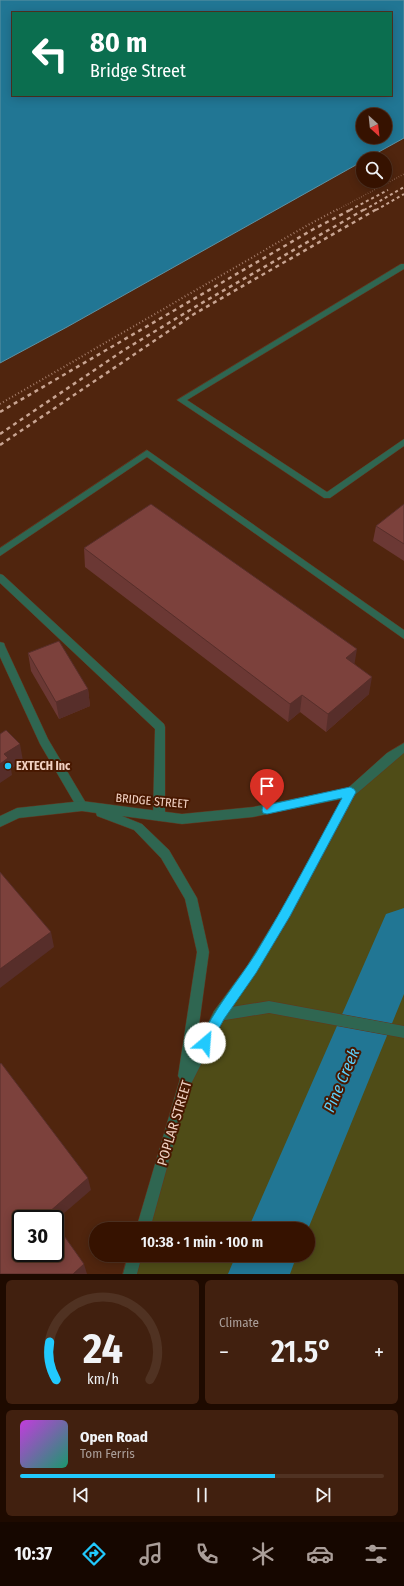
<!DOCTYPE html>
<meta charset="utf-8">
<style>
:root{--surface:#361200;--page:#41200f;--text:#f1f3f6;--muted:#aa9e99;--line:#503222;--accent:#21c9fd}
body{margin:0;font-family:"Fira Sans Condensed",sans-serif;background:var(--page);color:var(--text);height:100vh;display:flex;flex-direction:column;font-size:15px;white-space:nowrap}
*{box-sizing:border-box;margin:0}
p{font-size:13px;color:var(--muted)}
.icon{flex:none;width:22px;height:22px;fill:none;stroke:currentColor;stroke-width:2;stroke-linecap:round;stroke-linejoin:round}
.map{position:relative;height:1274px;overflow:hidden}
.details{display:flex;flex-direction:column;gap:6px;padding:6px;background:#1e0a00;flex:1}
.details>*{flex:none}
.guide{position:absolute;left:12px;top:12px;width:380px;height:84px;border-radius:0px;box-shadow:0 2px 10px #0003,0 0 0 1px var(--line);background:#0b6e4f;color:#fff;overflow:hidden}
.needle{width:26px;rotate:153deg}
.controls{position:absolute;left:356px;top:108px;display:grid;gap:8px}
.controls a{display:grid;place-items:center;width:36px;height:36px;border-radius:50%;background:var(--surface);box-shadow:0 2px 10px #0003,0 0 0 1px var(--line);font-size:20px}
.speed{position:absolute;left:12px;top:1210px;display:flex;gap:8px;font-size:20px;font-weight:700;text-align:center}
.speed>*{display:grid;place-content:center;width:52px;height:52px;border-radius:50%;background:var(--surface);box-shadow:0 2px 10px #0003,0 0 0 1px var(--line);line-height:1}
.speed .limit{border:2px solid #111;border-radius:6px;background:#fff;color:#111}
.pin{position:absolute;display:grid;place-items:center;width:34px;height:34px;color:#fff;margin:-41px -17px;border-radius:50% 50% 50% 0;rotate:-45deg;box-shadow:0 0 4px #0007}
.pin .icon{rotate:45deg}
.me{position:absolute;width:44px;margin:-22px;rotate:27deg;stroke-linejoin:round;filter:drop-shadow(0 0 3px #0008)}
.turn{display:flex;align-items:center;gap:14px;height:84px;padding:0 12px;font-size:18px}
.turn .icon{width:52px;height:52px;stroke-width:2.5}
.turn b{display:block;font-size:28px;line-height:34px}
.big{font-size:30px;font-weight:600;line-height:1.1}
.details .tile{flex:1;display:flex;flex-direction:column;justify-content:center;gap:6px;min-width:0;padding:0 14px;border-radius:6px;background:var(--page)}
.details .dial{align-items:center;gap:0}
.dial svg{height:104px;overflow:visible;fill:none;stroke:var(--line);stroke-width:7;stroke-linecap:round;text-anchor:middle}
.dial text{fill:var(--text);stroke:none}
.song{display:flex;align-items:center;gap:12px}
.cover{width:48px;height:48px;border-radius:6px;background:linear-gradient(135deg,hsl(290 70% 55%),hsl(160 70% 35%))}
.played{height:4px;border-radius:2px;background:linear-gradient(90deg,var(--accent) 70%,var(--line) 70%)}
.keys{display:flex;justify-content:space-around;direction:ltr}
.heat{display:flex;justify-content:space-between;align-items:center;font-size:22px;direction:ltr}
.details .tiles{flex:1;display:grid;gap:6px;grid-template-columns:1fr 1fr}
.tile:last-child{grid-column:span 2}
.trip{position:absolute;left:89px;top:1222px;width:226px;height:40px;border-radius:20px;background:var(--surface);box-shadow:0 2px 10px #0003,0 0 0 1px var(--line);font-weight:600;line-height:40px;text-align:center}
.menu{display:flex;height:64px;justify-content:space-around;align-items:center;background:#160700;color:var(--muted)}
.menu .icon{width:28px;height:28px}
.menu .current{color:var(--accent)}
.menu b{font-size:18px;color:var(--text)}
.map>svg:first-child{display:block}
</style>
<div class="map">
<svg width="404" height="1274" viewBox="0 0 404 1274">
<rect width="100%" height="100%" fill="#481800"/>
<!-- built -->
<path fill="#50250e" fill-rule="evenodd" d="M404 138V769L189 1229H96V1255H180L173 1274H0V363L67 327 363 161V181H385V159H366ZM21 1219H55V1253H21Z"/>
<!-- green -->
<path fill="#4f4c17" d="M404 747V1274H130L135 1255H308V1229H143L183 1086 251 970 351 792Z"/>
<!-- water -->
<path fill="#217694" stroke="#5f91a2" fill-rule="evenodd" d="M0 0H404V138L366 159H363V161L67 327 0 363ZM13 13H391V95H13ZM363 115H385V137H363Z"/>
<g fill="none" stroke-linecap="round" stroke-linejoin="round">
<!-- river -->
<path fill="#217694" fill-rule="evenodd" d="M404 908V994L308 1229H248L386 914Z
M236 1255H297L290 1274H228Z"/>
<defs>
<path id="lane" d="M401 264H404V269L187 400 327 492 404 439V446L330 498H324L177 400Z
M147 450 404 630V639L147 457 0 556V548Z
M0 574 3 575 164 724 165 727V816L163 819 159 821 155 819 153 816 155 729 0 583Z
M0 642 4 643 5 646 48 739 86 803 88 806 86 809 82 811 78 809 40 744 0 657Z
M269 1001 404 1026V1038L269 1013 219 1021 214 1019 213 1015 214 1011 219 1009Z"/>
<path id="street" d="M404 743V753L355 795 290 917 255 974 224 1019 189 1088 150 1229H136L180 1079 178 1076 197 952 185 899 161 858 134 830 97 816 96 813 82 811 19 818 0 827V816L17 808 82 801 182 814 253 807 348 788 387 753ZM342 799 282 909 247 966 214 1011 196 1047 209 952 197 898 169 850 142 824 122 816 182 824 253 817Z
M128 1255H142L137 1274H123Z"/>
</defs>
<!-- lane casing -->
<use href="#lane" stroke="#63361f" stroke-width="1"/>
<!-- street casing -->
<use href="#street" stroke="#63361f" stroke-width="1"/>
<!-- path-far1 -->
<path stroke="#a37b68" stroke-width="1.5" stroke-dasharray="0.5 2" stroke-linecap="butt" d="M337 210 404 174"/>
<!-- path -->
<path stroke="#a37b68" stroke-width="2" stroke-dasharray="1 2.5" stroke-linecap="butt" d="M0 404 308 225 338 209"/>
<!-- lane -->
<use href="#lane" fill="#2f6651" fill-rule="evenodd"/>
<!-- street -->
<use href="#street" fill="#2f6651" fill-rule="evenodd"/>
<!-- rail-far1 -->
<path stroke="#c8a492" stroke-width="2" stroke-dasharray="3 3" stroke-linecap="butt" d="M350 210 388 190
M364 210 404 187
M376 210 404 194"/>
<!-- rail -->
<path stroke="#c8a492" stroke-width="2.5" stroke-dasharray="4 4" stroke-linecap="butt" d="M0 412 312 230 352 209
M0 434 124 350 200 304 365 209
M0 445 194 314 377 209"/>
</g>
<!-- wall -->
<path fill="#6b3834" d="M404 504V561L373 541 376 526Z
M84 548 355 664 369 694 326 732 300 712 288 722 85 567Z
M28 653 88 689 90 706 59 719 31 671Z"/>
<!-- shaded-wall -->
<path fill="#572e2a" d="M357 649 354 667 346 658Z
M372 677 369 694 326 732 328 714Z
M88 689 90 706 59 719 56 702Z
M302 695 300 712 288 722 290 704Z
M20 744 23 761 11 769 12 775 0 783V764L4 754Z
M51 932 54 947 0 988V969Z
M88 1178 91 1190 55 1221V1219H50L48 1213Z
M84 1264 87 1274H73Z"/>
<!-- building -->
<path fill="#7c413c" stroke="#572e2a" d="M151 504 357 649 346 658 372 677 328 714 302 695 290 704 84 548Z
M404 504V544L376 526Z
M59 641 88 689 56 702 28 653Z
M6 730 20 744 4 754 8 758 0 764V734Z
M0 872 51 932 0 969Z
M1 1063 88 1178 48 1213 52 1219H21V1253H55V1223L84 1264 73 1274H0V1064Z"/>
<!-- route -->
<path fill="#21c9fd" stroke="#1583a4" d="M350 787 354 789 356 792 290 916 256 973 224 1019 209 1047 205 1049 201 1047 199 1043C213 1010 237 983 256 953 287 902 314 850 342 798L267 814 263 813 262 810 263 806Z"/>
<!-- markers -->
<circle fill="#21c9fd" stroke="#481800" stroke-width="1.5" cx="8" cy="766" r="4"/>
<g text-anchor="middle" stroke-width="4" stroke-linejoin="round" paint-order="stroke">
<!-- poi labels -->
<g font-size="12" font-weight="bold" fill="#f1d1c2" stroke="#481800" text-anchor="start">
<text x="16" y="770">EXTECH Inc</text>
</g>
<!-- street labels -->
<g font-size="12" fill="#f1d1c2" stroke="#481800">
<text transform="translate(152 801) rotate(5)" y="4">BRIDGE STREET</text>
</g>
<!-- near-street labels -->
<g font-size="14" fill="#f1d1c2" stroke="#481800">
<text transform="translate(174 1123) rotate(-73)" y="5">POPLAR STREET</text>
</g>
<!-- near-water labels -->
<g font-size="16" font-style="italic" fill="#5bcffb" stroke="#481800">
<text transform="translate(341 1080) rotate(-67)" y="6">Pine Creek</text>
</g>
</g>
</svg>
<div class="controls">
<a><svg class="needle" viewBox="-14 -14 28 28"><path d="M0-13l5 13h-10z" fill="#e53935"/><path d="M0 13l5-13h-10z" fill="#aa9e99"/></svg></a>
<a><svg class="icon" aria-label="search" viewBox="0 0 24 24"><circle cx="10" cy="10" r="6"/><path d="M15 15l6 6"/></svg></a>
</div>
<div class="speed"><div class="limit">30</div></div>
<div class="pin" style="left:267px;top:810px;background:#d93025"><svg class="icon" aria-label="arrive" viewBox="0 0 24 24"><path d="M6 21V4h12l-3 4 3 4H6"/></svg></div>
<svg class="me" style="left:205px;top:1043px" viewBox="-20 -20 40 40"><circle r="19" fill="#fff"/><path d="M0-13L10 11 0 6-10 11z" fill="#21c9fd"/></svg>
<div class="trip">10:38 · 1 min · 100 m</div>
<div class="guide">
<div class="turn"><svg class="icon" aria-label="left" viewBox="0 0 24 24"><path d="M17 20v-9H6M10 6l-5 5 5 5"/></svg><div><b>80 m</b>Bridge Street</div></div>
</div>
</div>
<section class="details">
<div class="tiles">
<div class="tile dial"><svg viewBox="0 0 100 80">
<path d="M14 69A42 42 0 1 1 86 69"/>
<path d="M14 69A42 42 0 0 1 9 40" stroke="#21c9fd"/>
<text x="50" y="56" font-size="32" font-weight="700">24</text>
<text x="50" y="72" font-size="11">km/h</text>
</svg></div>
<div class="tile"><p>Climate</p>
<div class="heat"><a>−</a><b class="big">21.5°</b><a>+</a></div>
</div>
<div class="tile">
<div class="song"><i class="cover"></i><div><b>Open Road</b><p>Tom Ferris</p></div></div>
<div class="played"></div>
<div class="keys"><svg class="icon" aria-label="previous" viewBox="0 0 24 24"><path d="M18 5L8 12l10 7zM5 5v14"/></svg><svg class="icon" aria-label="pause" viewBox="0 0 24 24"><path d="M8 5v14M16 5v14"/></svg><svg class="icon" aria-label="next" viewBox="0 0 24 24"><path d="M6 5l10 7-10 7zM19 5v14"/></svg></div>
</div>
</div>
</section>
<nav class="menu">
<b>10:37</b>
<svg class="icon current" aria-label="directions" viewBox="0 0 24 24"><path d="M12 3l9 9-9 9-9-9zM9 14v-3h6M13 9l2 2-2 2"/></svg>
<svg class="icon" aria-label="music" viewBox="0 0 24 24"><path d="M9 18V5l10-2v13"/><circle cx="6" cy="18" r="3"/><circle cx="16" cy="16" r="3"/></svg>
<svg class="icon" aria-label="phone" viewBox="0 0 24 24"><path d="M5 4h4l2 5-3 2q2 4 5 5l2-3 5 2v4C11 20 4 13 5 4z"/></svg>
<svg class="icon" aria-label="climate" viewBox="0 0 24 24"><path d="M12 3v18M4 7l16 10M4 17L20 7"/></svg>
<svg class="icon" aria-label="car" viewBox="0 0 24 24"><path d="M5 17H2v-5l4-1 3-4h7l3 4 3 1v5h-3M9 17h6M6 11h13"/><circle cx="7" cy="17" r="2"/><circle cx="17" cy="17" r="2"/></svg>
<svg class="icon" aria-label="filters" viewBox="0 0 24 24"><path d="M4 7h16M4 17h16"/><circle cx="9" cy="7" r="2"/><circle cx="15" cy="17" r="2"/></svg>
</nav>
